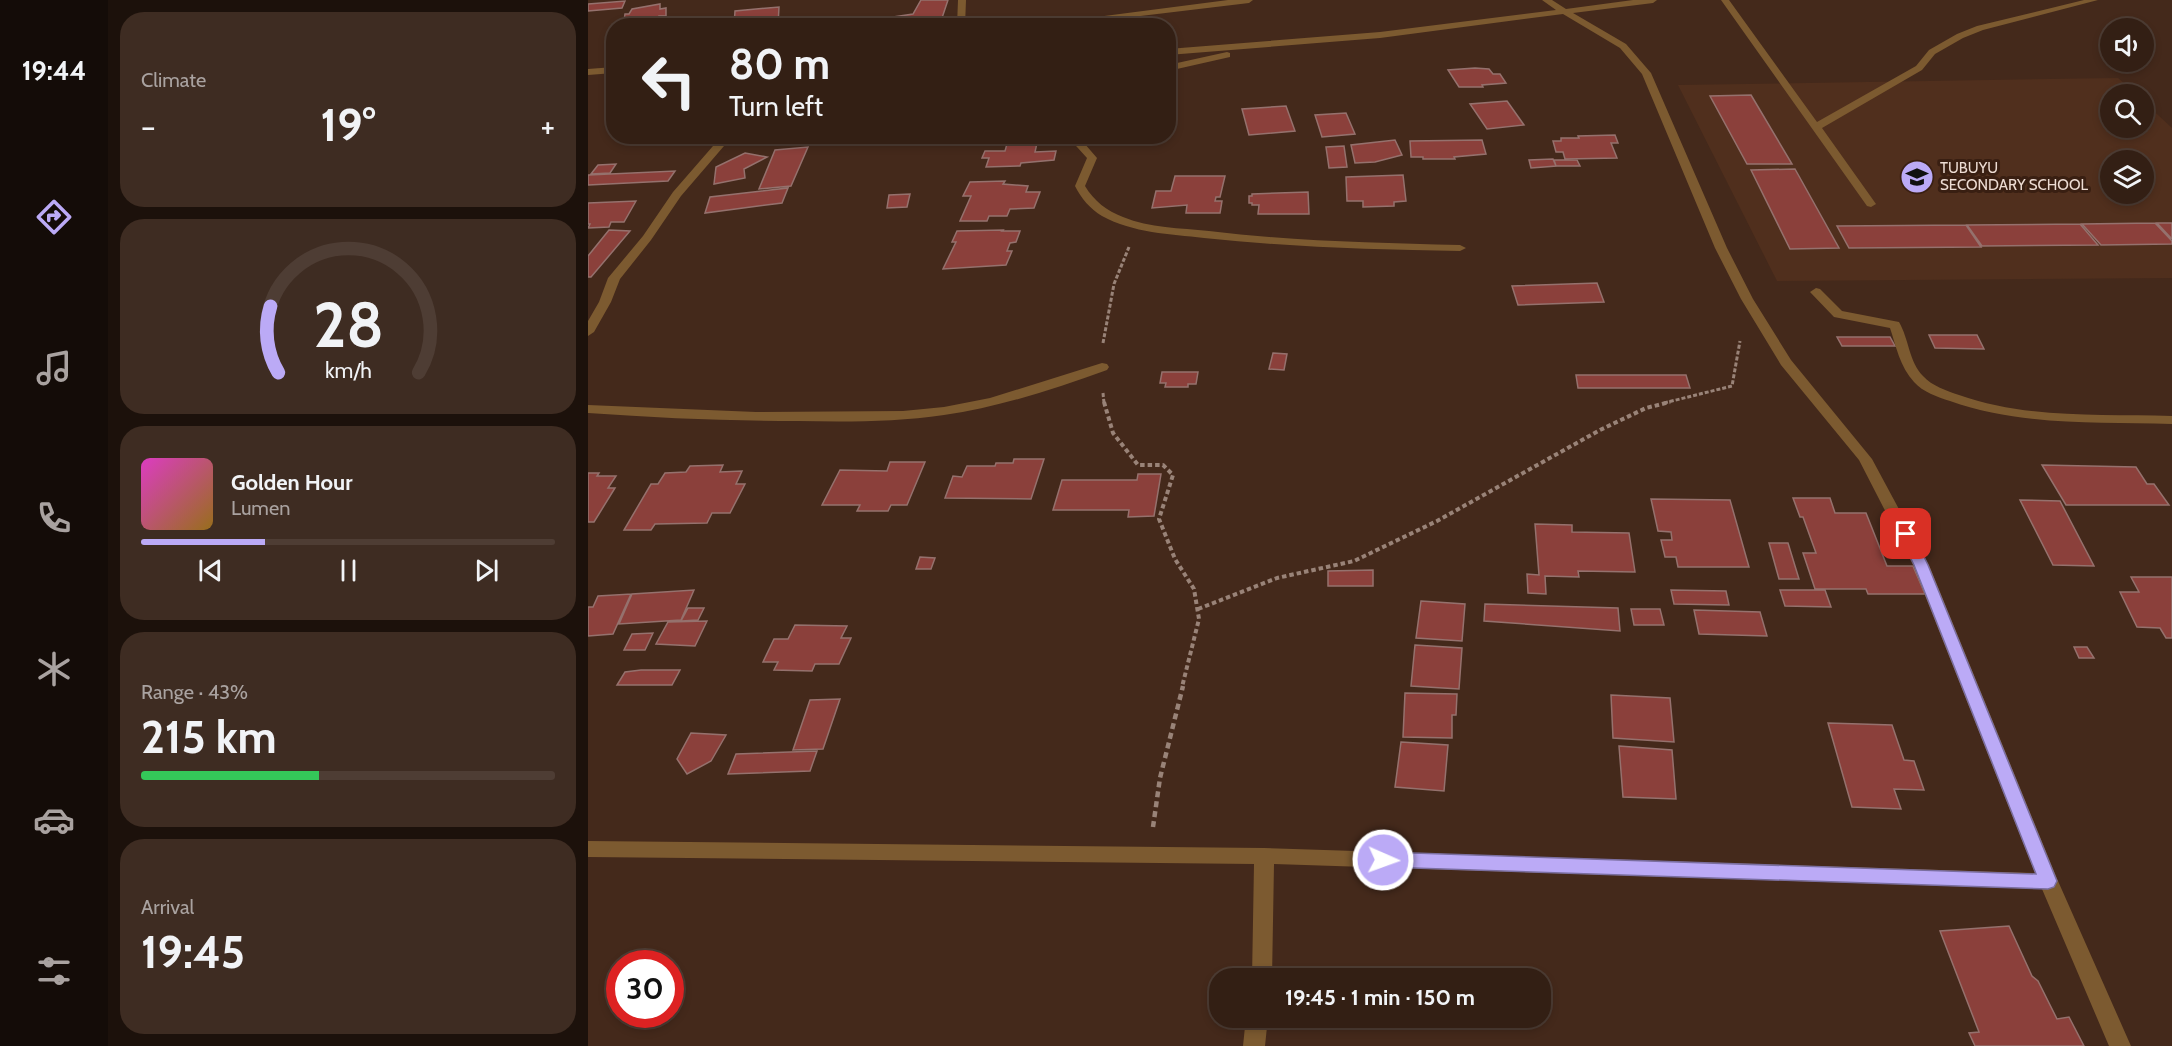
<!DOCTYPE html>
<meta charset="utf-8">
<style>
:root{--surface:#331f14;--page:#3e2c22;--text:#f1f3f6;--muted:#a9a2a0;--line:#4e3d34;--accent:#bbaaf6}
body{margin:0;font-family:Cabin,sans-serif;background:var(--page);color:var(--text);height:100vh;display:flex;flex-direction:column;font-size:22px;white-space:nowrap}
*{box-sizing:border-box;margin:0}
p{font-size:20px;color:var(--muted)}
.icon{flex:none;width:33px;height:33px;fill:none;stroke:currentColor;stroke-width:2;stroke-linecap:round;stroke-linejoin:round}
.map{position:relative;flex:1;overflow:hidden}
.side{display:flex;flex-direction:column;gap:12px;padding:12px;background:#1c110b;width:480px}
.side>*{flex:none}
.top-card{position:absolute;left:18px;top:18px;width:570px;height:126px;border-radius:24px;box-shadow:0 3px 9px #0003,0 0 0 2px var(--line);background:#331f14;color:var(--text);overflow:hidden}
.fabs{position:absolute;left:1512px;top:18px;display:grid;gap:12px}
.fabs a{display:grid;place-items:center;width:54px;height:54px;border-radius:50%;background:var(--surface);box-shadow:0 3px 9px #0003,0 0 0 2px var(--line);font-size:30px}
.speed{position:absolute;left:18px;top:950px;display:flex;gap:12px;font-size:30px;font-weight:700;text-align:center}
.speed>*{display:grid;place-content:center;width:78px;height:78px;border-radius:50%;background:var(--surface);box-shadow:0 3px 9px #0003,0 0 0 2px var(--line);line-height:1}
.speed .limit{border:9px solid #d22;background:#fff;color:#111}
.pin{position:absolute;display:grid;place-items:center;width:51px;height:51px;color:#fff;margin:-26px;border-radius:12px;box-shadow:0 3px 9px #0006}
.me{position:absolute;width:66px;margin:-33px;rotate:92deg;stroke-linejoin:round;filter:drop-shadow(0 0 4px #0008)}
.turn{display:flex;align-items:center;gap:21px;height:126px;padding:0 24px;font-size:27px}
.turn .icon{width:78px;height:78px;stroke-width:2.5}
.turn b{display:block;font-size:42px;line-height:51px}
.big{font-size:45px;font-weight:700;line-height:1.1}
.side .tile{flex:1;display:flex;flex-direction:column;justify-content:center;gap:9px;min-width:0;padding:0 21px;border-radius:24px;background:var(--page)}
.side .dial{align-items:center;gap:0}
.dial svg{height:156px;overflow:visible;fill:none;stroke:var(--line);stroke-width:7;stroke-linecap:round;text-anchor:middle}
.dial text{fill:var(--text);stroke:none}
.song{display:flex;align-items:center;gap:18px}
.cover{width:72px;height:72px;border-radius:9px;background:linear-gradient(135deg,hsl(310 70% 55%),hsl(40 70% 35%))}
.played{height:6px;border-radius:3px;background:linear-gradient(90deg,var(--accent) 30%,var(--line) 30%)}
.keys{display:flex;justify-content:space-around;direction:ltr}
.heat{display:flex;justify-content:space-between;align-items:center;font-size:33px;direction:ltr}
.charge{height:9px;border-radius:4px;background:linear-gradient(90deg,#34c759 43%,var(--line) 0)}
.trip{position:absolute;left:621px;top:968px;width:342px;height:60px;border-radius:24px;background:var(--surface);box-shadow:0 3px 9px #0003,0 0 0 2px var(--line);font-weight:700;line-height:60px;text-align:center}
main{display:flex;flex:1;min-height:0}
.dock{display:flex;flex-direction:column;width:108px;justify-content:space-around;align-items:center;background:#140c08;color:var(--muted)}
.dock .icon{width:42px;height:42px}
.dock .on{color:var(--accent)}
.dock b{font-size:27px;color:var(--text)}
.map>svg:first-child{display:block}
</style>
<main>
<nav class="dock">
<b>19:44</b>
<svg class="icon on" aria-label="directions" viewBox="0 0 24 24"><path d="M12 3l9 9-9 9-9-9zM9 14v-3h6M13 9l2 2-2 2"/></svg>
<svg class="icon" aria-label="music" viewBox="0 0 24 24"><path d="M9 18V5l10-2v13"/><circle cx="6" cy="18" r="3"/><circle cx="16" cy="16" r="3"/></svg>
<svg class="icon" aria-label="phone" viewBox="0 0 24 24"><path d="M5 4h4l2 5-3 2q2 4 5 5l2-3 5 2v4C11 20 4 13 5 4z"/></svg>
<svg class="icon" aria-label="climate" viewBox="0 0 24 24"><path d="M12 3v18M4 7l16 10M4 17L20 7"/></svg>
<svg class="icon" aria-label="car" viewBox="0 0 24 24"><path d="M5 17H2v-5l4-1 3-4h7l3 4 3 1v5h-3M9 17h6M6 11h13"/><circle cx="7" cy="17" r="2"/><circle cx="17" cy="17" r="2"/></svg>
<svg class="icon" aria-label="filters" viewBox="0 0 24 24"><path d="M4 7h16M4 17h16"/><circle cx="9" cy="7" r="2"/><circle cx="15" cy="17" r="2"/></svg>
</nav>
<section class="side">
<div class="tile"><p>Climate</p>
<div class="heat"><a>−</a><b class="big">19°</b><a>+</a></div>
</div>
<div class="tile dial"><svg viewBox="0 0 100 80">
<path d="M14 69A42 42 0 1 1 86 69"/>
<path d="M14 69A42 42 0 0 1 10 35" stroke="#bbaaf6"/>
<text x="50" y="56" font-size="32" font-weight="700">28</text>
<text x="50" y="72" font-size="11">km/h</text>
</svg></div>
<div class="tile">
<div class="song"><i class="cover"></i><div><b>Golden Hour</b><p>Lumen</p></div></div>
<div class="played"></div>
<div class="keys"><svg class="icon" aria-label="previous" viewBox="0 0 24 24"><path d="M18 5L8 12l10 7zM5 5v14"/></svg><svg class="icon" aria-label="pause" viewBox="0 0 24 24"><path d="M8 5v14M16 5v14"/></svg><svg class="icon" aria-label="next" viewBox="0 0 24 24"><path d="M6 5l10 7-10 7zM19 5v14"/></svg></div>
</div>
<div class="tile"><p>Range · 43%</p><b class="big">215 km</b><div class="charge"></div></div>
<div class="tile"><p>Arrival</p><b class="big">19:45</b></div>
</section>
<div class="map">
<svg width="1584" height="1046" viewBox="0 0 1584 1046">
<rect width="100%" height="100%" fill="#44291b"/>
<!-- built -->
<path fill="#502f1d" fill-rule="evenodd" d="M1530 78 1548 94H1522V128H1556V102L1584 128V278L1189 281 1090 85ZM1522 160H1556V194H1522Z"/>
<!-- building -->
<path fill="#8b403b" stroke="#95716d" stroke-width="1.5" d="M333 0H360L354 18 335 25 299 26V18L325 14Z
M37 1 34 8 0 11V4Z
M72 4V9L78 8V16H71V22L40 26V20L36 21 37 14H41L44 9Z
M191 7 190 26H146L147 11Z
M240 17V26H217V20Z
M887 68 901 69 905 74H912L918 83 894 85 895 87H871L860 70Z
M1163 95 1204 164H1159L1122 96Z
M919 101 936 125 899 129 882 104Z
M698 106 707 131 661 135 654 109Z
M758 113 767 134 734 137 727 115Z
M1027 135 1030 143H1023L1029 158 977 159 975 152H968L965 141H973V138H991L990 136Z
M232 136H276V138L232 144Z
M807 140 814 155 787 162 767 163 763 145Z
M894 140 898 154 866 157 867 159H835V157H823L822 141Z
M449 143 447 152 468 151 466 160 433 163 432 166 398 167 401 158H394L397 151H417L419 144Z
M756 146 759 167 741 168 738 147Z
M220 147 203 186 171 189 187 150Z
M157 153 179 157 156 169 157 178 126 184 128 167Z
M965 159 968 166 956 167 943 168 941 160Z
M966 160H989L992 166H968Z
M28 164 22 173 3 174 10 165Z
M1207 169 1251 248 1202 249 1163 170Z
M87 171 80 181 0 185V175Z
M815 175 818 201 806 202V206L775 207V201H759L758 177Z
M587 176H637L632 197H628L627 201H634L632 213H598L599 205 564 208 568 191H583Z
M417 181 415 184 440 186 438 192H452L446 208 422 209 419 216H401L399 221H372L383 196H375L382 182Z
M200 188 194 203 117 213 122 197Z
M720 192 721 214H670L671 205H664V203H661V196H664V194Z
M322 194 319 207 299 208 301 195Z
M48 201 36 222H23L21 227 0 228 2 224H0V203Z
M1567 223 1584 241V244L1513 245 1494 224Z
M1569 223H1584V239Z
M1492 224 1510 245 1394 246 1379 225Z
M1378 225 1393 247 1261 248 1249 226Z
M21 230 42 231 3 277H0V256Z
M415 230 414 231H432L428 242 422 243 419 251H424L418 265 355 269 368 242H364L369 231Z
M1009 283 1016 302 930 305 924 286Z
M1341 335H1389L1396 349 1347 348Z
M1249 337H1302L1307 346H1254Z
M685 353 699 354 696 370 681 369Z
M574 372H610L608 384H600V387H577L578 383H572Z
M988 375H1098L1102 388H990Z
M426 459H456L443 499 357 498 365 476 374 477 379 466H407L408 463H425Z
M302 462H337L319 505H303L300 511H269L272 505H234L252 470 299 471Z
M135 465 132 472 154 471 148 484H157L142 513H124L119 523 67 524 63 530H36L63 484H70L77 473 98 472 102 466Z
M1454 465 1548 467 1559 484H1566L1581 505H1478Z
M0 473H11L9 476H28L20 488H27L6 522H0Z
M550 474H573L566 516 540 517 541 510H465L474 480H549Z
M1205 498H1242L1247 513H1278L1299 566H1325L1337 594H1280L1278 589H1227L1215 553H1228L1215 517H1212Z
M1063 499 1142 500 1161 567H1090L1088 557H1077L1073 540H1084L1083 532 1070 531Z
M1432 500 1472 501 1506 566 1465 565Z
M947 524 984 525V532L1041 533 1047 572 990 571 991 577 957 576 958 594 940 593 939 574 951 575Z
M1181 543H1200L1211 579H1191Z
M332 557 347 558 343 569H328Z
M785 570V586H740V571Z
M1543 577H1584V638H1578L1572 628 1549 627 1532 592H1551Z
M106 590 93 620 31 624 44 594Z
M1083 590 1138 591 1141 605 1086 604Z
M1192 590H1237L1243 607 1197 606Z
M43 594 25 634 0 636V607H5L10 596Z
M833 601 877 604 874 641 828 638Z
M897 604 1030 608 1032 631 896 621Z
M100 608H116L110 620 93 621Z
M1043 609H1072L1076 625H1046Z
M1106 610 1172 612 1179 636 1111 634Z
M119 621 107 646 68 644 80 622Z
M207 625 259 626 253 638H263L251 664H227L224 671 186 670 190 662H175L186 639H200Z
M65 633 57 650H36L44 634Z
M827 645 874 648 871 689 823 686Z
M1486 647H1499L1506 658H1491Z
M53 670H92L84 685H29L37 672Z
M817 693 869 694 868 715H864V738L815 737Z
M1023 695 1082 698 1086 742 1025 738Z
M252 699 235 749 205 750 222 700Z
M1240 723 1304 725 1316 760 1326 761 1336 790 1306 789 1313 809 1264 807Z
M103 733 138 735 123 761 99 774 89 759Z
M813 742 860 745 856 791 807 787Z
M1031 746 1084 750 1088 799 1035 797Z
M229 751 222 771 140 774 148 754Z
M1421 926 1444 976 1450 981 1469 1019 1481 1017 1496 1046H1387L1381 1033 1391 1032 1352 931Z"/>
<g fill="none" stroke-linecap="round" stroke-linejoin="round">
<!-- path-far2 -->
<path stroke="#998378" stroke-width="3" stroke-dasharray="4 2" stroke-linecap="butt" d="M515 343 526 284 541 247
M515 393 516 403
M1076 403 1144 386 1152 341"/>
<!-- path-far1 -->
<path stroke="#998378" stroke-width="4" stroke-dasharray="4.5 3" stroke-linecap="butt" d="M516 402 525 433 550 465H575L585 475 571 519 587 559 606 589 611 619 594 687
M610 609 689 578 766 561 849 521 1012 430 1058 408 1082 402"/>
<!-- path -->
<path stroke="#998378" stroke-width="4.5" stroke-dasharray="6 4" stroke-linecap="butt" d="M565 827 572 778 595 686"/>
<!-- minor -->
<path fill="#7c5a30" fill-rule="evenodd" d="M370 0H378L377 26H369Z
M640 0H665L661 3 469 26H439Z
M954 0H964L978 9 1045 0H1069L1065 3 985 13 1038 44 1063 73 1139 248 1165 299 1203 360 1284 459 1341 565 1470 881 1543 1046H1521L1454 889 686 864 684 978H664L666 864 0 857V841L676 848 1447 873 1325 565 1271 460 1193 365 1153 299 1127 248 1054 74 1032 48 975 14 792 38 580 55V49L792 32 968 10Z
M1133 0H1141L1229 122 1328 66 1341 50 1369 34 1389 26 1496 0H1510L1395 30 1375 38 1347 54 1334 70 1234 128 1288 204 1283 207 1279 206Z
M639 52 642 53V57L580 71V65Z
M26 67V73L0 75V69Z
M117 136H128L136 146 93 196 63 240 32 279 23 302 6 332 0 336V321L11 302 20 278 55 236 85 192 125 146Z
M479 136H490L509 158 497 186C506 201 519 211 535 217 562 228 592 228 621 231 704 241 788 243 872 245L878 248 872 251C786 250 701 247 616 238 582 234 545 233 514 216 502 209 493 198 487 186L499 158Z
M1228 288 1232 289 1254 311 1311 322C1321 339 1321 362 1335 376 1344 386 1359 391 1371 395 1439 419 1513 414 1584 416V424C1509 422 1433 426 1362 401 1349 397 1335 392 1326 382 1312 367 1308 346 1302 328L1246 317 1222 292Z
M514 363 519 364 521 367 519 370C466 389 412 407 356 415 308 422 259 422 210 421 140 421 70 418 0 413V405L168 412 315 411 356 407 402 398Z
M658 1017H680L677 1046H655Z"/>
</g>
<!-- route -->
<path fill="#bbaaf6" stroke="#7a6ea0" stroke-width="1.5" d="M1318 530 1325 534 1340 565 1469 881 1466 887 1460 889 795 867 789 864 786 860 789 855 795 852 1448 874 1326 565 1311 534Z"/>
<!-- icons -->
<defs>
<symbol id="school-disc" viewBox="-11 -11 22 22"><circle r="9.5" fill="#bbaaf6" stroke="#391f12"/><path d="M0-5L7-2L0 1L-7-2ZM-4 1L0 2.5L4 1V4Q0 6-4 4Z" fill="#111"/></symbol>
</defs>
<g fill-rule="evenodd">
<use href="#school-disc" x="1310" y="158" width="38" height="38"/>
</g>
<g text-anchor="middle" stroke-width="6" stroke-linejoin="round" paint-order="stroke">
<!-- far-poi labels -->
<g font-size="15" fill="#eddcd3" stroke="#391f12" text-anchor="start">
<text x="1352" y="173">TUBUYU<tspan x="1352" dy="17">SECONDARY SCHOOL</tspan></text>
</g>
</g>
</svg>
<div class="fabs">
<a><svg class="icon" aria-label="sound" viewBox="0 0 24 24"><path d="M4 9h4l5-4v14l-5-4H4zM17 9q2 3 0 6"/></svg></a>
<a><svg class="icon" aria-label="search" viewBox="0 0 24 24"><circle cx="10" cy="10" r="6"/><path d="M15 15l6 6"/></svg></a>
<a><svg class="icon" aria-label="layers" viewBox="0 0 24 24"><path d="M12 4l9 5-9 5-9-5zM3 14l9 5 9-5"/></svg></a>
</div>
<div class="speed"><div class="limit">30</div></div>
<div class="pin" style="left:1318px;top:534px;background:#d93025"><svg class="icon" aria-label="arrive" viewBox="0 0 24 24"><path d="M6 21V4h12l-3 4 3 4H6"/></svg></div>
<svg class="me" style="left:795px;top:860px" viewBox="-20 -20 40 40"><circle r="17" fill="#bbaaf6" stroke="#fff" stroke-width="3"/><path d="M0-11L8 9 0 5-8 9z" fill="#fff"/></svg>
<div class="trip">19:45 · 1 min · 150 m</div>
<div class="top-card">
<div class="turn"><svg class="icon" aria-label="left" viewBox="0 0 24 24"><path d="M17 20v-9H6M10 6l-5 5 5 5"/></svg><div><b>80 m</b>Turn left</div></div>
</div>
</div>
</main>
